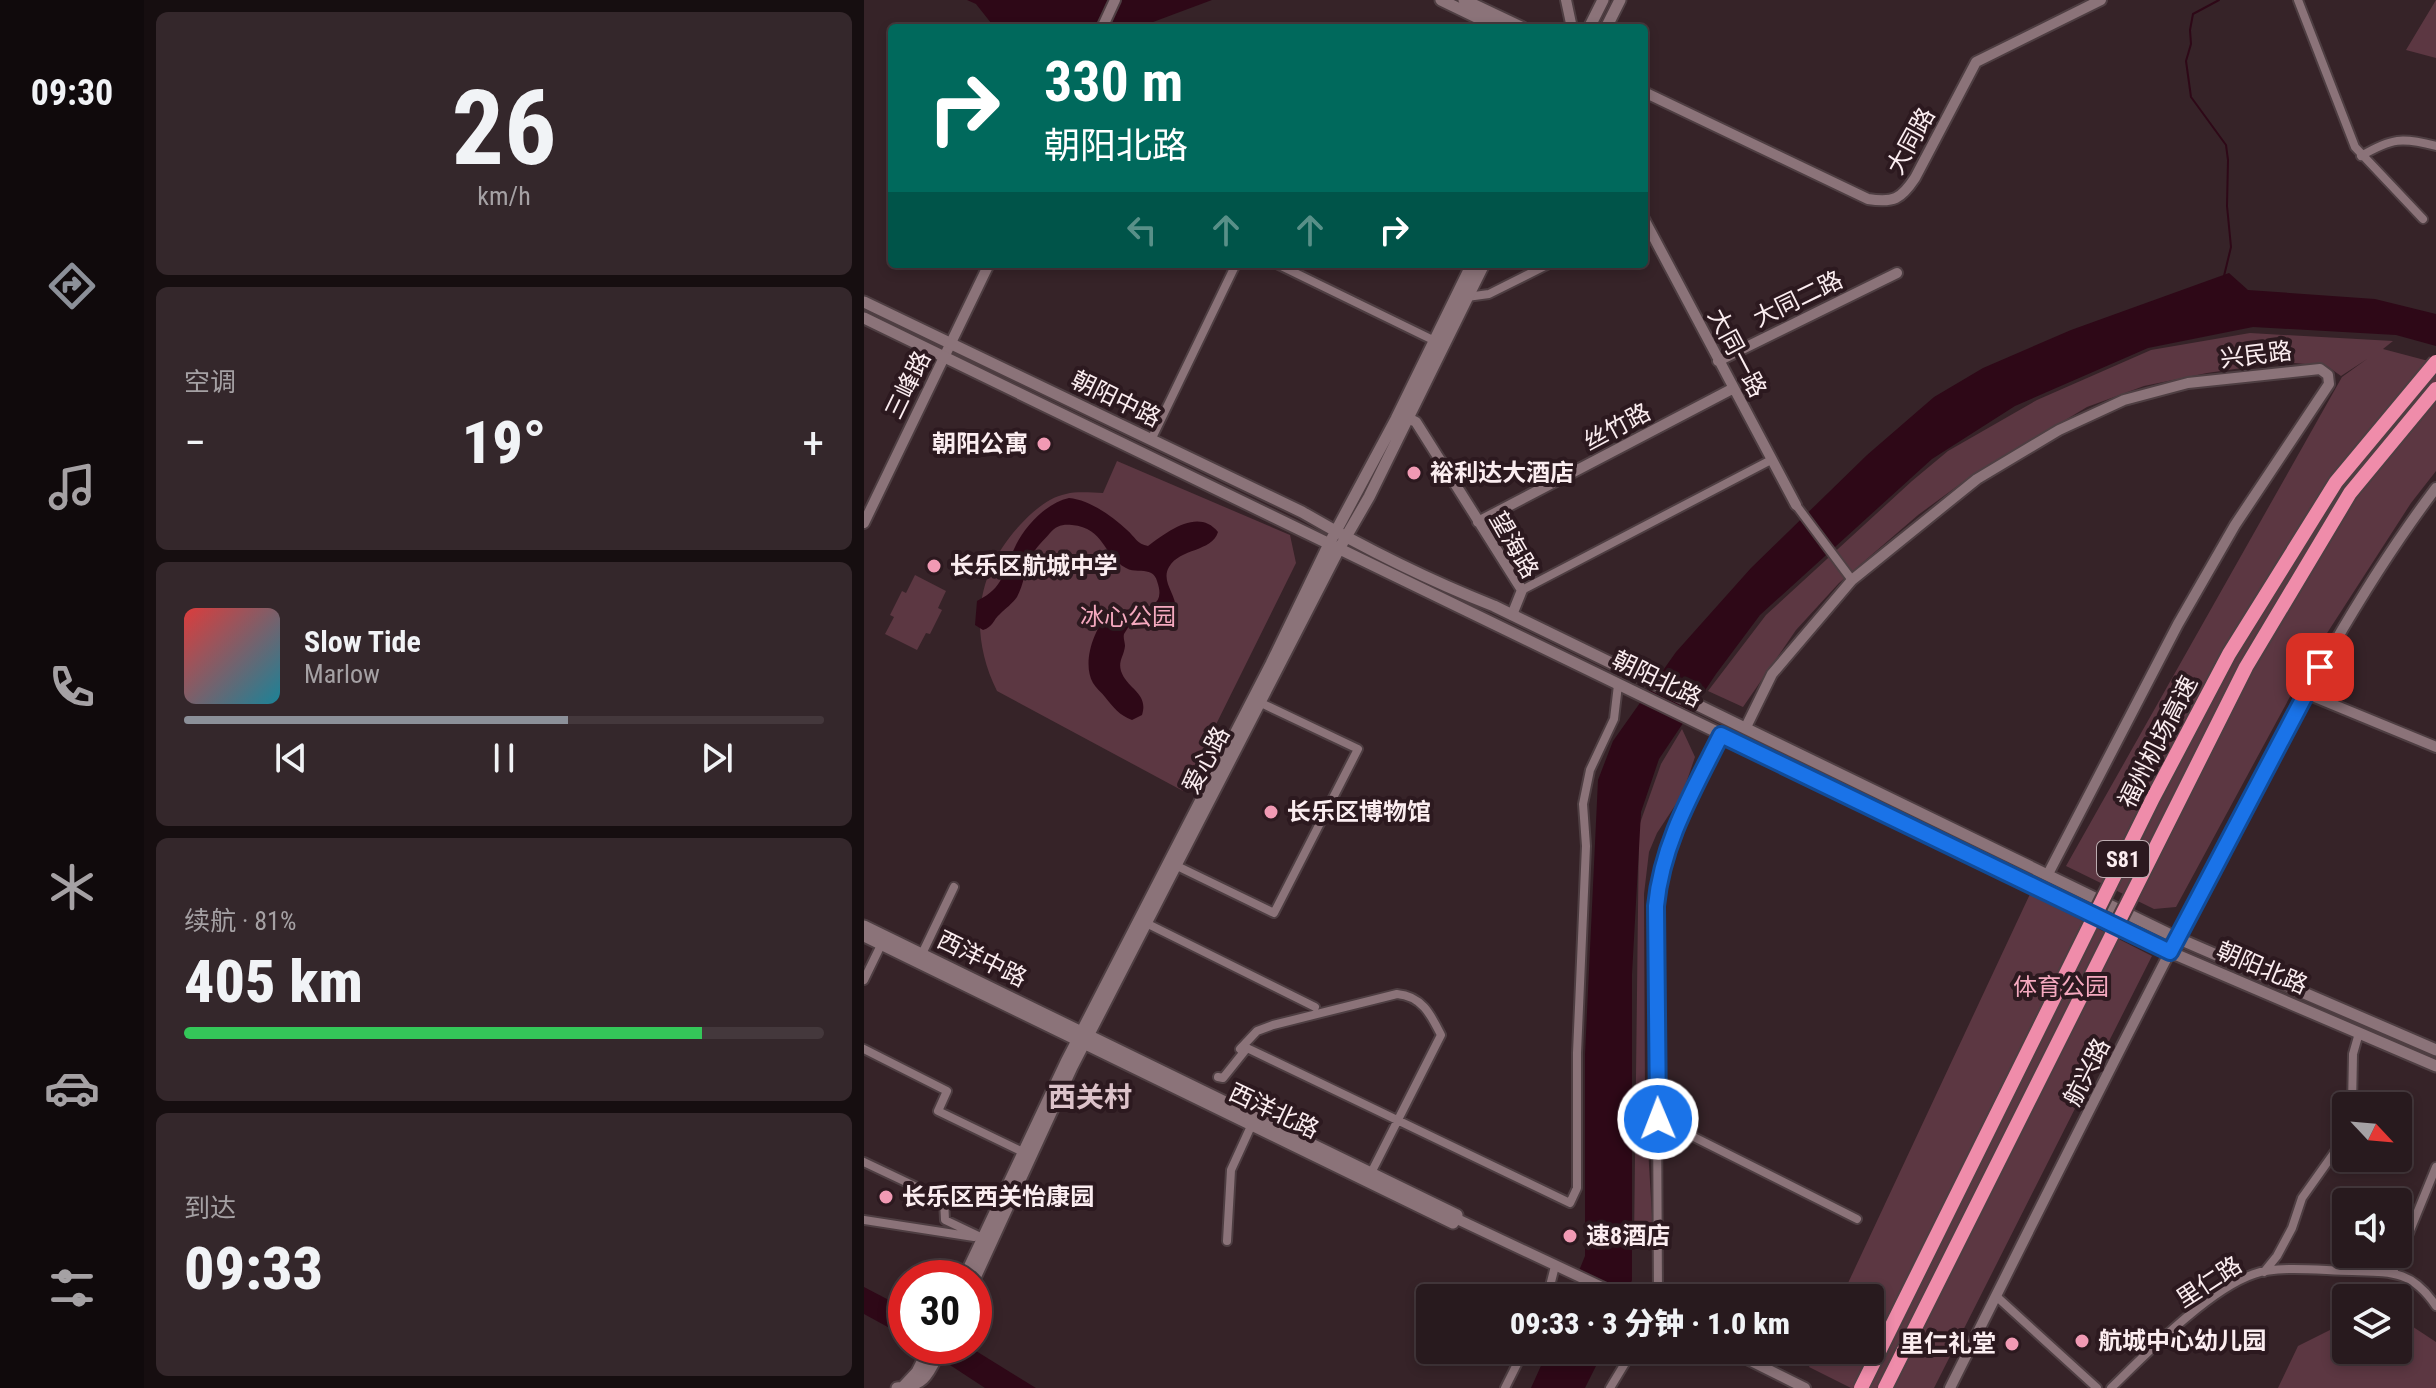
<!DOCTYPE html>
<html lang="zh">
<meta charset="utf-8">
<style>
:root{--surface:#281a1e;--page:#34272b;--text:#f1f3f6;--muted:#a5a1a4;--line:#44383c;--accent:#8c9099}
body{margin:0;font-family:"Roboto Condensed","Noto Sans SC",sans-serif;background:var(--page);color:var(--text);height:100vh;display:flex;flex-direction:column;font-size:30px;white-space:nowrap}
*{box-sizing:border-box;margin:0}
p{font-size:26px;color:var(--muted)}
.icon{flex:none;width:44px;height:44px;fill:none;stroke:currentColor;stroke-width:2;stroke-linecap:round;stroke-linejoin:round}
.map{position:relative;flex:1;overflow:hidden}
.sheet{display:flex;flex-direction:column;gap:12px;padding:12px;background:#160e10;width:720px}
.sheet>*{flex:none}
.banner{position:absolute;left:24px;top:24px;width:760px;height:244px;border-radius:8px;box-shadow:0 4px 12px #0003,0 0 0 2px var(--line);background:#00695c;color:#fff;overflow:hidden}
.needle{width:52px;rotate:116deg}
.buttons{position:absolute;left:1468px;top:1092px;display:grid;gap:16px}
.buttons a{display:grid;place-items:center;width:80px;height:80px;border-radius:8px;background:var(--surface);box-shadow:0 4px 12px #0003,0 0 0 2px var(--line);font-size:40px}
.speed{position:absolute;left:24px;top:1260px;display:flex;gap:16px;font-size:40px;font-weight:700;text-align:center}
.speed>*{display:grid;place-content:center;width:104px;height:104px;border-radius:50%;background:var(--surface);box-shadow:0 4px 12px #0003,0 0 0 2px var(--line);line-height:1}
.speed .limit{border:12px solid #d22;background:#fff;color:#111}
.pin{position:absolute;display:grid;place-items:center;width:68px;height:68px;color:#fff;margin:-34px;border-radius:16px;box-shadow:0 4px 12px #0006}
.me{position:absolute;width:88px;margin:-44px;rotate:359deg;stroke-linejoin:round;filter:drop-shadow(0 0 6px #0008)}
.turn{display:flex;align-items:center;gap:28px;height:168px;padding:0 24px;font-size:36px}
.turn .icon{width:104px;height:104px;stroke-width:2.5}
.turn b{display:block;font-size:56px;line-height:68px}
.lanes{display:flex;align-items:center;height:76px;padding:0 24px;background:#0003;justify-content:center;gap:40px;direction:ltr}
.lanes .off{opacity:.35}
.big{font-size:60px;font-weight:800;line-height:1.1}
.sheet .widget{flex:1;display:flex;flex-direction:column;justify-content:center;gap:12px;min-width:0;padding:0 28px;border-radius:12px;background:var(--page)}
.sheet .dial{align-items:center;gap:0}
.dial b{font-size:104px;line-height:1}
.song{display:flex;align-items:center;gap:24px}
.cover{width:96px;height:96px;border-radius:12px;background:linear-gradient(135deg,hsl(0 70% 55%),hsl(190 70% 35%))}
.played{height:8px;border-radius:4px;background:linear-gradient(90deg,var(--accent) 60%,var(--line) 60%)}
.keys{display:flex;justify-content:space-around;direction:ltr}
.heat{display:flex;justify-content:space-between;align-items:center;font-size:44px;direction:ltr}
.charge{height:12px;border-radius:6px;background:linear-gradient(90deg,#34c759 81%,var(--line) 0)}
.trip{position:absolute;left:552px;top:1284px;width:468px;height:80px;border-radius:8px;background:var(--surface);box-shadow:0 4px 12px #0003,0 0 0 2px var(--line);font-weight:800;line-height:80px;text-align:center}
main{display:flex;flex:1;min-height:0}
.tabs{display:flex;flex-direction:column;width:144px;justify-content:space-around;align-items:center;background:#100a0c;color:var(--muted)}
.tabs .icon{width:56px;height:56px}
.tabs .selected{color:var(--accent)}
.tabs b{font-size:36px;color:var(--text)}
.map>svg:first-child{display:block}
</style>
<main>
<nav class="tabs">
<b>09:30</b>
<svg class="icon selected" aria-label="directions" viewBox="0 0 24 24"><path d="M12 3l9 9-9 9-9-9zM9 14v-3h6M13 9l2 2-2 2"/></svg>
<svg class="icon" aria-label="music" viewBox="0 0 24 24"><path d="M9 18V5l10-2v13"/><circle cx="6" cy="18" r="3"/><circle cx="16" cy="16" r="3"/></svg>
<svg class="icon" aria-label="phone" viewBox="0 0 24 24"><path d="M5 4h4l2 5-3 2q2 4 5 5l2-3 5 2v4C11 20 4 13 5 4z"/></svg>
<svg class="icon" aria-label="climate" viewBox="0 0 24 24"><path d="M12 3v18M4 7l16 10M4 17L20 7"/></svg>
<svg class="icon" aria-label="car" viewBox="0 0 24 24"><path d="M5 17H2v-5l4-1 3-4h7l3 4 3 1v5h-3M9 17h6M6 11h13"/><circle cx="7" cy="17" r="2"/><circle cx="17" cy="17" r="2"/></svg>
<svg class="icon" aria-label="filters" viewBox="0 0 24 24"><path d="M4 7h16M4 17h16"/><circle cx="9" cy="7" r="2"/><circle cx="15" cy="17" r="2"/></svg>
</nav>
<section class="sheet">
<div class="widget dial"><b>26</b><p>km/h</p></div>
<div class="widget"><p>空调</p>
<div class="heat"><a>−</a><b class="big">19°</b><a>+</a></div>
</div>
<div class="widget">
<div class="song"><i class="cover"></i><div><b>Slow Tide</b><p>Marlow</p></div></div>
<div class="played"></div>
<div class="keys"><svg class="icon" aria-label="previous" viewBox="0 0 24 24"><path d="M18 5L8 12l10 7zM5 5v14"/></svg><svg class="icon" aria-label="pause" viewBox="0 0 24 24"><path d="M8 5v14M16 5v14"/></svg><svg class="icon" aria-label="next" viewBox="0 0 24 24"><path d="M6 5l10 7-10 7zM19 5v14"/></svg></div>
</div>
<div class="widget"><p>续航 · 81%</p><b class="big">405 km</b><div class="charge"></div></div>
<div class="widget"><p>到达</p><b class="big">09:33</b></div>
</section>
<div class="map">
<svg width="1572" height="1388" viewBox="0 0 1572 1388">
<rect width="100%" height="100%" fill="#362328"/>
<!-- green -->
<path fill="#5c3742" d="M1572 0V58L1542 50Z
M1386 333 1529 341 1519 349 1572 363V471L1547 503 1447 658 1312 907 1290 909 1202 866 1478 377 1503 359 1477 376 1463 366 1420 362 1343 373 1280 386 1223 407 1103 479 1054 515 975 583 932 630 879 707 844 691 902 615 1048 481 1084 451 1173 400 1287 350Z
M253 461 426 535 432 563 319 791 133 691C104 632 112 572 156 525 168 512 185 497 202 494 214 491 228 493 239 493Z
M51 575 82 591 74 608 78 610 66 634 62 633 53 650 21 634 30 617 26 615 38 591 42 593Z
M818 729 831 757 818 795 793 833 785 852 780 894 781 1097 790 1250 770 1242 775 826 797 764Z
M1166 894 1288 956 1070 1388H987L945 1367 953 1350H1006V1298H977Z
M1534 1317 1572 1342V1388H1414L1434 1346 1482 1322V1350H1534Z"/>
<!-- water -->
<path fill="#2e0817" d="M103 0H348L273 28H131L112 4Z
M1365 273 1384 290 1511 299 1572 314V346L1532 335 1389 327 1284 348 1151 406 1068 459 896 615 852 674 795 759 777 812 768 974V1280L762 1298H704L721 1256V1055L734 780 749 741 812 652 887 568 1003 455 1070 397 1119 368 1207 330Z
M205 498C226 500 248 516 263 530 271 537 273 544 284 546 302 533 334 507 354 532 348 552 316 548 305 567 293 588 330 604 299 630L265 626 260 634C259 638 261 642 261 646 260 656 254 661 257 671 263 689 285 693 278 715L268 720C255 715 250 708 241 697 238 693 232 688 229 683 218 664 229 630 244 615 257 603 307 620 293 581 291 574 287 572 280 571 274 570 268 572 262 568 238 555 241 528 208 525 198 524 192 526 186 533 180 540 171 548 167 557 161 569 160 584 153 597 148 604 142 608 136 614 129 620 129 627 119 630L111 625 113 601C141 587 138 573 151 547 160 527 182 503 205 498Z
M0 1287 42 1309V1337L0 1314Z
M57 1346H104L172 1388H121Z
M684 1350H740L721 1388H667Z"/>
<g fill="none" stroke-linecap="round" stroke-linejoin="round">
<!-- stream -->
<path stroke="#2e0817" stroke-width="2" d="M1355 0 1329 14 1326 30 1327 44 1322 61 1327 97 1362 145 1364 160 1363 206 1367 247 1360 276"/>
<defs>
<path id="minor" d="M1434 0 1491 147 1559 219
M1497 156C1528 138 1538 137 1572 146
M413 264 571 341
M603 297 625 294 685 264
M287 440 372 264
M932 505 988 580
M658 590 907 460
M311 865 410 913 494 749 397 703
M282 923 451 1007
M56 958 90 887
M0 980 17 945
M0 1049 83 1091 74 1111 159 1152
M376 1049 393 1031 409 1025 533 994C558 996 567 1015 577 1035L507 1173
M354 1077 359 1078 383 1048 706 1203 713 1188V1053L722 846 719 804 726 770 750 719 754 685
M1488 1106 1489 1054 1495 1033
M794 1119 993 1219
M0 1162 80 1200 81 1220 123 1240
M0 1220 110 1237
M363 1241 367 1170 388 1124
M1400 1272 1413 1256 1428 1228 1438 1198 1482 1136
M1529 1272 1572 1167
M1132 1296 1233 1388
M683 1298 691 1266
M794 1298 792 906C798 843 829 791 857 735
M641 1388 660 1350
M746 1388 769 1350
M1247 1388C1281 1355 1345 1289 1390 1274 1416 1265 1460 1271 1488 1271 1527 1272 1548 1270 1572 1306"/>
<path id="tertiary" d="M702 0 708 28
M238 28 251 0
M780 92 1004 199C1030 203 1037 199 1051 178L1112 62 1237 0
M780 219 932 505
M854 361 1033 273
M544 418 552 422 658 590 648 615
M614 522 868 389
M0 523 125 264
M1441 693 1572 747
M882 727 908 674 988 580 1113 479 1195 430 1260 400 1324 383 1456 369 1464 375 1465 384 1371 525 1314 624 1184 874
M591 1218 761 1298
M865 1350 941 1388
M1086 1388C1176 1208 1266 1026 1360 848 1425 724 1488 599 1572 488"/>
<path id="secondary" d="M577 0 635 28
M600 0 659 28
M725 28 739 0
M742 28 756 0
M0 302 438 512C500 548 564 580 630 606L1313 938 1572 1050
M0 318 1306 952 1572 1066
M0 926 593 1215 589 1223 0 936
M100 1278 202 1062 407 664 465 544 532 419 608 264
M110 1280 208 1067 475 549 505 497 620 264
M39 1387 53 1372 66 1346
M33 1388C64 1385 65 1371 78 1346"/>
</defs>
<!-- minor casing -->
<use href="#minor" stroke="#4e3e42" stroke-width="12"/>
<!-- tertiary casing -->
<use href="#tertiary" stroke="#4e3e42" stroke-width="14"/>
<!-- secondary casing -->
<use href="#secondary" stroke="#4e3e42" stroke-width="15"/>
<!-- minor -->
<use href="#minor" stroke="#8b7379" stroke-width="8"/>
<!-- tertiary -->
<use href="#tertiary" stroke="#8b7379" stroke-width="10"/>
<!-- secondary -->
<use href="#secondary" stroke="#8b7379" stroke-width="11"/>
<defs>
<path id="motorway-bridge" d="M997 1388 1289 798 1365 654 1472 482 1572 362
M1021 1388 1382 667 1486 493 1572 389"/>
</defs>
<!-- motorway-bridge casing -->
<use href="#motorway-bridge" stroke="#4e3e42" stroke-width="18" stroke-linecap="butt"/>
<!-- motorway-bridge -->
<use href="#motorway-bridge" stroke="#ef8caa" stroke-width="14"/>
</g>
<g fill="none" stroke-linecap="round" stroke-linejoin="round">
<defs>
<path id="route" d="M794 1119 792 906C798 843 829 791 857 735L1306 952 1456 667"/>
</defs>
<!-- route casing -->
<use href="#route" stroke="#114b97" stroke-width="20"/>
<!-- route -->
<use href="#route" stroke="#1a73e8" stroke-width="14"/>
</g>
<!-- markers -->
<g fill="#f19ab4" stroke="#2c191f" stroke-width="3">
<circle cx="180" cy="444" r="8"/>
<circle cx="550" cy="473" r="8"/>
<circle cx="70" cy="566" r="8"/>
<circle cx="407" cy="812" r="8"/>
<circle cx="22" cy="1197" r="8"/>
<circle cx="706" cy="1236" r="8"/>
<circle cx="1218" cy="1341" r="8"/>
<circle cx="1148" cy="1344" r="8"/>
</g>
<g text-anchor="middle" stroke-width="8" stroke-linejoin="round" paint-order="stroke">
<!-- shield labels -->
<rect fill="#2c191f" stroke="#bdadb1" stroke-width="2" x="1233" y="841" width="52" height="36" rx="6"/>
<g font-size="22" font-weight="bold" fill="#fbedf0">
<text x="1259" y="867">S81</text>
</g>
<!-- street labels -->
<g font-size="24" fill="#fbedf0" stroke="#2c191f">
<text transform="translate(1047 141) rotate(-61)" y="8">大同路</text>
<text transform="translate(934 299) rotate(-26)" y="8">大同二路</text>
<text transform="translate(873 353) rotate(62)" y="8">大同一路</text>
<text transform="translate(1392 355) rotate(-7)" y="8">兴民路</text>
<text transform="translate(44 385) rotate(-64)" y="8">三峰路</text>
<text transform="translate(252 399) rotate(26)" y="8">朝阳中路</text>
<text transform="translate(753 427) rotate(-28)" y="8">丝竹路</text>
<text transform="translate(650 545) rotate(60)" y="8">望海路</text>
<text transform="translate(793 679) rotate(26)" y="8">朝阳北路</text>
<text transform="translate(1294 742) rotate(-63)" y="8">福州机场高速</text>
<text transform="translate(342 760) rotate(-62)" y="8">爱心路</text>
<text transform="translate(118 959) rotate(26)" y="8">西洋中路</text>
<text transform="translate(1398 968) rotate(23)" y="8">朝阳北路</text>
<text transform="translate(1223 1072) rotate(-63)" y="8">航兴路</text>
<text transform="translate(410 1111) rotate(25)" y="8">西洋北路</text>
<text transform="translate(1345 1282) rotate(-33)" y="8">里仁路</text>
</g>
<!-- poi labels -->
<g font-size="24" font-weight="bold" fill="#fbedf0" stroke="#2c191f" text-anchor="start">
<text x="164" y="452" text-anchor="end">朝阳公寓</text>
<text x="566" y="481">裕利达大酒店</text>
<text x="86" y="574">长乐区航城中学</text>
<text x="423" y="820">长乐区博物馆</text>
<text x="38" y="1205">长乐区西关怡康园</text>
<text x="722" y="1244">速8酒店</text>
<text x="1234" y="1349">航城中心幼儿园</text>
<text x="1132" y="1352" text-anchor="end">里仁礼堂</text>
</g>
<!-- park labels -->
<g font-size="24" fill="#f5a9bf" stroke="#2c191f">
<text x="264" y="625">冰心公园</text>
<text x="1197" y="995">体育公园</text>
</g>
<!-- quarter labels -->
<g font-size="28" font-weight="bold" fill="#dcc2c9" stroke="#2c191f">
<text x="226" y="1107">西关村</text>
</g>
</g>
</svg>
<div class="buttons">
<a><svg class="needle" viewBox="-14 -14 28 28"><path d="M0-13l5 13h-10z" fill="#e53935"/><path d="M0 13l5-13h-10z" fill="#a5a1a4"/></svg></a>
<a><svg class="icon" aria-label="sound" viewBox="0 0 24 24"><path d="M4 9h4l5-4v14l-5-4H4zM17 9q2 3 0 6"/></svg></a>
<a><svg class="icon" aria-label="layers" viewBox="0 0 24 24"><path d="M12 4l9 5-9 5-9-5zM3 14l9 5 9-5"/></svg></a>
</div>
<div class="speed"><div class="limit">30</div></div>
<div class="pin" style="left:1456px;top:667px;background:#d93025"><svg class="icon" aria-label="arrive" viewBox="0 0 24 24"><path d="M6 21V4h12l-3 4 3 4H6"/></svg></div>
<svg class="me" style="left:794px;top:1119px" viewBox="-20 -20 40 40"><circle r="17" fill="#1a73e8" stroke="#fff" stroke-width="3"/><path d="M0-11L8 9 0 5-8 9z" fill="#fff"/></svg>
<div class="trip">09:33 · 3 分钟 · 1.0 km</div>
<div class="banner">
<div class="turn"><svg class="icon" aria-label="right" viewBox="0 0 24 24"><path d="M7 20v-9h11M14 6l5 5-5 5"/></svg><div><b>330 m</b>朝阳北路</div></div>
<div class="lanes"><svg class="icon off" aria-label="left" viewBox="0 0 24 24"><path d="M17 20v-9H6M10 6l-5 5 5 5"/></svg><svg class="icon off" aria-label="ahead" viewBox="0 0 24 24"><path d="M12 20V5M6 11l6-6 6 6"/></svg><svg class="icon off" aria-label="ahead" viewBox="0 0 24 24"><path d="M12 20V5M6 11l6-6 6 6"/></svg><svg class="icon" aria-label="right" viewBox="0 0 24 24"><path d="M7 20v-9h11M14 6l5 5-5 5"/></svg></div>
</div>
</div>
</main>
